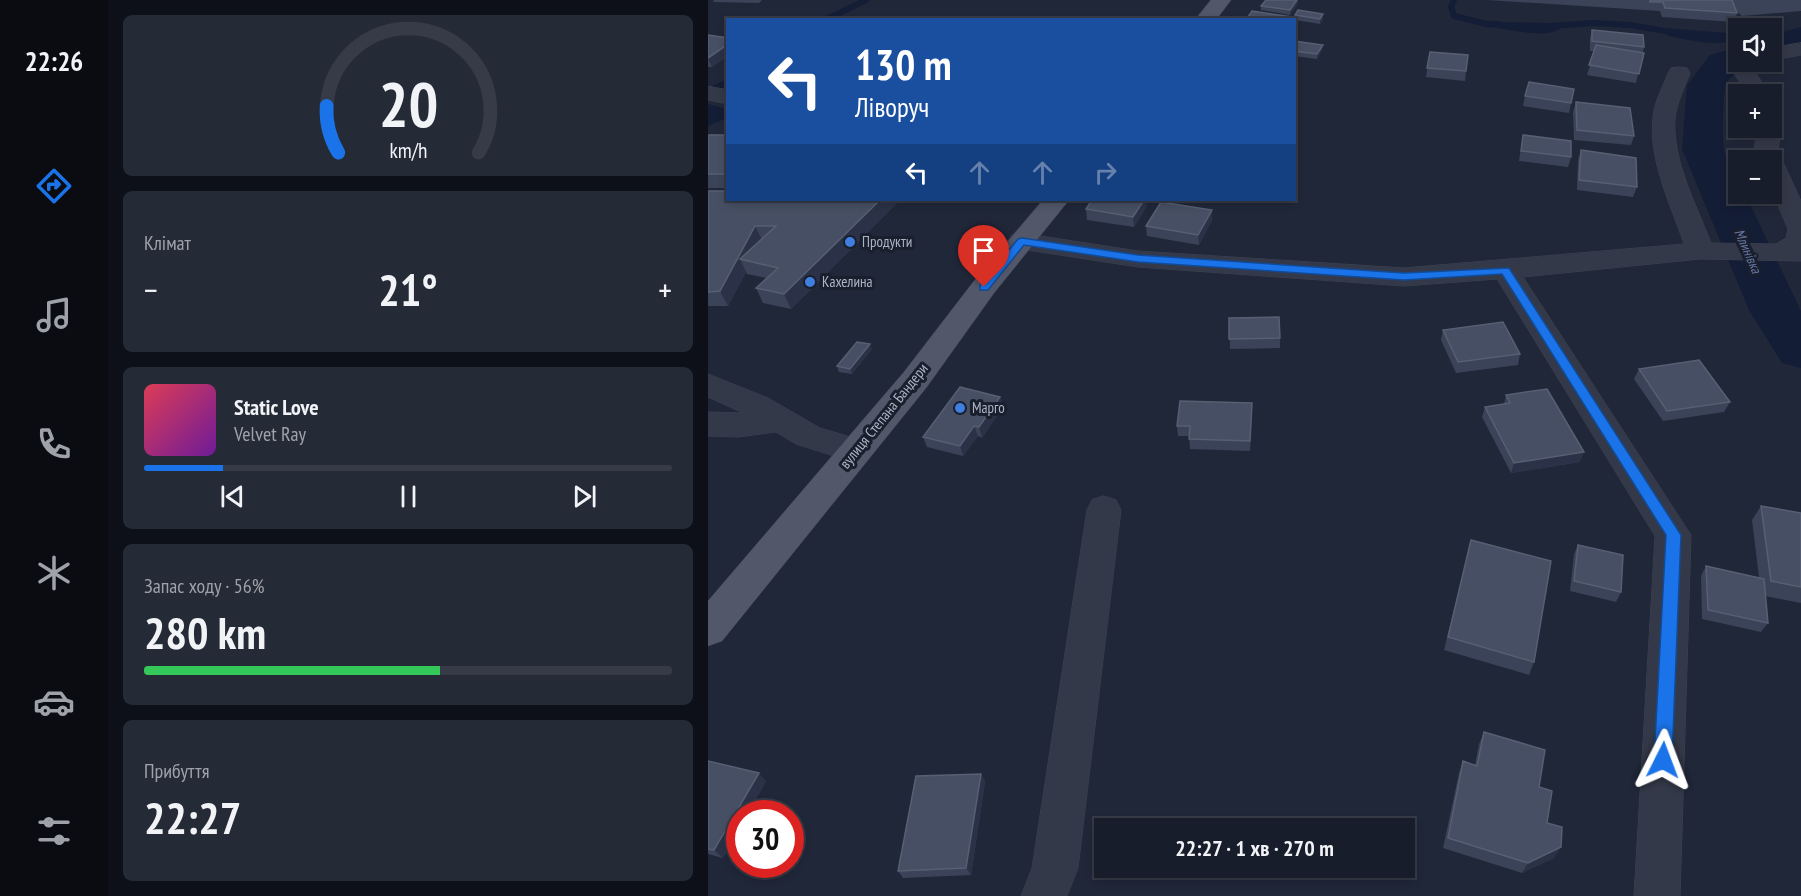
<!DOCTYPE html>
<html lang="uk">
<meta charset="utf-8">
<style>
:root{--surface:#181d2b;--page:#252a37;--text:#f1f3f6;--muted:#9fa2a9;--line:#363b47;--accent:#1a73e8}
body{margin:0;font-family:"PT Sans Narrow",sans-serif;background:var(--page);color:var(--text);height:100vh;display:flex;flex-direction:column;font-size:22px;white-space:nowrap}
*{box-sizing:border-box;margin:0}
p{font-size:20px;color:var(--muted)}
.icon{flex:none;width:33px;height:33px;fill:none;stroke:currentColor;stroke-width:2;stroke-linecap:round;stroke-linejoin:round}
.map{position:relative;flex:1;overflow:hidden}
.panel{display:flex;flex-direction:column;gap:15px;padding:15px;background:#0d1018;width:600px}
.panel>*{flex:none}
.hud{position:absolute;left:18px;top:18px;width:570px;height:183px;border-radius:0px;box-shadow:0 3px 9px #0003,0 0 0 2px var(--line);background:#1a4fa0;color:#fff;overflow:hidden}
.controls{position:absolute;left:1020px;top:18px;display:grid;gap:12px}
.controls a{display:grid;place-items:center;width:54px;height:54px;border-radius:0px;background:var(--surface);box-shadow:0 3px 9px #0003,0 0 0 2px var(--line);font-size:30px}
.speed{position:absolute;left:18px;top:800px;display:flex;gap:12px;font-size:30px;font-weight:700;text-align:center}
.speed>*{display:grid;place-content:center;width:78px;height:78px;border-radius:50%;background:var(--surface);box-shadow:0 3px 9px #0003,0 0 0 2px var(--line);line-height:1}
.speed .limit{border:9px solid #d22;background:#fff;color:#111}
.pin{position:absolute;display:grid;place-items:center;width:51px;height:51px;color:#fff;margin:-62px -26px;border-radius:50% 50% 50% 0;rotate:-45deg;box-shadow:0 0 6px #0007}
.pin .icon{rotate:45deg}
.me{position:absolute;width:66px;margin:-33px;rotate:3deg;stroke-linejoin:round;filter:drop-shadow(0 0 4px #0008)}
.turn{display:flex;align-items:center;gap:21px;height:126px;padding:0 30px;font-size:27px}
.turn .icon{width:78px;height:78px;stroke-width:2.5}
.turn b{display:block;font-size:42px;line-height:51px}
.lanes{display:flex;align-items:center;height:57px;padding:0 30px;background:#0003;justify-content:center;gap:30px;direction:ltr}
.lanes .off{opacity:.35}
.big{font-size:45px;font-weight:700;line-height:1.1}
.panel .card{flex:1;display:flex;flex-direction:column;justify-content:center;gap:9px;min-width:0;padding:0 21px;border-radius:9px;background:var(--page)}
.panel .dial{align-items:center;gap:0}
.dial svg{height:156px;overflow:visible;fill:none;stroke:var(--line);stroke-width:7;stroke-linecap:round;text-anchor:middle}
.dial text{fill:var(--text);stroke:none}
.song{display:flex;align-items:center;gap:18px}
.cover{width:72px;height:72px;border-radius:9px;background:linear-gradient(135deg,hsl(350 70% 55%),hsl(280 70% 35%))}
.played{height:6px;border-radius:3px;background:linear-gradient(90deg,var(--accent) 15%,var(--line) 15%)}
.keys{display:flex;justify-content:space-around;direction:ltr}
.heat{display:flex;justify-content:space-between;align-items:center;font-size:33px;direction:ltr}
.charge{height:9px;border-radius:4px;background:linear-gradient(90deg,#34c759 56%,var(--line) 0)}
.trip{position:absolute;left:386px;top:818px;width:321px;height:60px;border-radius:0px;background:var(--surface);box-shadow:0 3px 9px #0003,0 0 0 2px var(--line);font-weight:700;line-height:60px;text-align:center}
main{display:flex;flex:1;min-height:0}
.menu{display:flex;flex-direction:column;width:108px;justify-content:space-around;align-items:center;background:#0a0c11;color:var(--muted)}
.menu .icon{width:42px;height:42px}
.menu .current{color:var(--accent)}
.menu b{font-size:27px;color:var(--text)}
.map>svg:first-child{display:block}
</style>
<main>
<nav class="menu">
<b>22:26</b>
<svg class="icon current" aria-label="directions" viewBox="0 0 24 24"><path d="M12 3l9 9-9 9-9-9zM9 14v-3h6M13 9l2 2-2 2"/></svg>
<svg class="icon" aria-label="music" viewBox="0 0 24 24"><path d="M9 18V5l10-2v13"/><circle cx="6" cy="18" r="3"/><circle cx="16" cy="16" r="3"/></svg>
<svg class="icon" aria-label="phone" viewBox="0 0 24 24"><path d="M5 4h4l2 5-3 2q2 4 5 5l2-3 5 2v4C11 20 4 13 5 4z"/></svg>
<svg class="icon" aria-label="climate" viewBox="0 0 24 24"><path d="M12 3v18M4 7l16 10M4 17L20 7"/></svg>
<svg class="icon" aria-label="car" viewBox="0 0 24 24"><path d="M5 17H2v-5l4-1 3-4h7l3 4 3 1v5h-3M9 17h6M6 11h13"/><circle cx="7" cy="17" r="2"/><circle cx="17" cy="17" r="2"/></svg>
<svg class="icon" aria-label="filters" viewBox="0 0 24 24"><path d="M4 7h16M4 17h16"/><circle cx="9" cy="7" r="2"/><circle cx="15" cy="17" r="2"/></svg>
</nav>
<section class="panel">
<div class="card dial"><svg viewBox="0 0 100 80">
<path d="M14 69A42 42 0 1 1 86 69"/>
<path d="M14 69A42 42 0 0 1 8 45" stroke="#1a73e8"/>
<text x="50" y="56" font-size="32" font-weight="700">20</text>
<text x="50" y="72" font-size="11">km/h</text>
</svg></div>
<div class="card"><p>Клімат</p>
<div class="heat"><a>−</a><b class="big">21°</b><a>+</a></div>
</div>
<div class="card">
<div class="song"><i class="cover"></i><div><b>Static Love</b><p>Velvet Ray</p></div></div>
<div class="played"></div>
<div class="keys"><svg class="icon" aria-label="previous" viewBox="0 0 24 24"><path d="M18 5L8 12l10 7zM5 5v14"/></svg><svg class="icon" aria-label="pause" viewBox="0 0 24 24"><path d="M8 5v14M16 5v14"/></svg><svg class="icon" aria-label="next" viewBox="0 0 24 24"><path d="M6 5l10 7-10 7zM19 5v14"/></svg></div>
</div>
<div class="card"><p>Запас ходу · 56%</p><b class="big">280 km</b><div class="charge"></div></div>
<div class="card"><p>Прибуття</p><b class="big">22:27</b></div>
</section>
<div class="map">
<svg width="1093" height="896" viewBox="0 0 1093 896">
<rect width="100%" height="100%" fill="#202739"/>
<!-- water -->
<path fill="#141d36" d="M789 22 845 23 855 26C841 42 797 27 776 27L779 24Z
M957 31 1028 37V40C1009 47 980 40 960 36Z
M0 104 19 109V118L0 126Z"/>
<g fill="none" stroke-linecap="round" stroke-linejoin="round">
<!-- stream -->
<path stroke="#141d36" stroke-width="6" d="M746 0 743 7 746 16 779 24H791
M117 20 158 0
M844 26 885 23 922 25 957 31 1030 37
M1064 41 1077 42
M5 89 20 82"/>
<!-- river -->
<path fill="#141d36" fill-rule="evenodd" d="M1093 27V49L1064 57V35Z
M1030 47V62H1046C1039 72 1026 69 1018 84 1015 92 1014 141 1016 150 1021 168 1030 172 1030 194H1037L1093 311V368L1074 363 1041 310 974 149 979 85 1002 55Z"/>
<defs>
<path id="minor" d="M1093 43V55L1064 60V48Z
M1036 62H1056L1049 75 1062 94H1040L1027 75Z
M971 67 979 68 982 73C977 87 969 102 967 118 964 160 988 204 1003 243L1068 244 1078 238 1080 229 1064 191V160H1050L1046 151 1049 128H1064V122L1069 123 1073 128 1070 151 1093 201V261L992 259 815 277 983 535 972 896H926L947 536 789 279 696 286 430 267 313 249 304 247 300 241 304 235 313 233 430 251 696 268 976 244C963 205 940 160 945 117 946 102 955 87 960 73L963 68Z
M0 86 20 90V104L0 100Z
M0 374 60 398 112 428 160 442 165 451 160 460 148 463 88 444 68 432 30 437 0 436V412L35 413 0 397Z
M396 496 408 500 413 510 370 868 359 896H313L324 868 379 510 384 500Z"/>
<path id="major" d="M503 0H523L508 20H487Z
M335 200H361L286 293 218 388 14 641 0 646V601L196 372 266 281Z"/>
</defs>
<!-- minor casing -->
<use href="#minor" stroke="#3d4352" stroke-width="1"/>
<!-- major casing -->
<use href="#major" stroke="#3d4352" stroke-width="1"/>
<!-- minor -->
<use href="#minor" fill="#343949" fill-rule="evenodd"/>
<!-- major -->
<use href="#major" fill="#525869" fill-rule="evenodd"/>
</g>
<!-- wall -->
<path fill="#3b4358" d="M5 0H54L51 3 6 2Z
M779 0H1093V11L1034 16 1028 11 1029 13 1026 22 954 17 952 11Z
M590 3 582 15 553 10V6Z
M587 15 615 19 612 24 587 20Z
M884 30 936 47 928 83 879 75 886 51H882V39Z
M0 35 20 38V56L4 67H0Z
M586 41 614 50 609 59 586 56Z
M722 52 758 71 757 81 718 77Z
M866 89 861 113 815 106 817 96Z
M868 102 926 136 923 145 866 140 865 112Z
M0 135H20V188H0Z
M815 135 863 157 860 167 811 161Z
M873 150 929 187 925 197 869 190 870 160Z
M0 191 192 200 83 309 55 303 48 288 59 278 39 274 38 272 20 306H0Z
M439 206 426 227 379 220 378 209Z
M504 210V220L491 245 439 236 438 226Z
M521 318 572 338V348L522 349Z
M735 330 812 354 810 365 748 373 733 340Z
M164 349 144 374 131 372 129 366Z
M931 369 1022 402 1016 412 955 421 926 379Z
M798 395 872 462 803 473 774 417 777 407 796 404Z
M292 397 295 407 274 438 270 436 255 456 219 447 215 437Z
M544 413 542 451 482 449 481 436H470L469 426Z
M1053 506 1093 513V603L1057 596 1060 623 1053 632 994 619 993 576 998 566 1051 577 1044 520Z
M763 540 826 662 821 675 736 650Z
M870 545 913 592 908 602 862 591 866 554Z
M776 732 831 787 846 858 814 873 735 848 751 773 755 761 767 765 771 744Z
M0 761 58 781 40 813H32V828L15 858 0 854Z
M273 774 277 782 263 875 195 878 190 871Z"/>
<!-- shaded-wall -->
<path fill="#2b3247" d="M589 0H590V3L582 15V10Z
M615 14V19L612 24V19Z
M20 44V56L4 67 0 58Z
M615 45 614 50 609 59V54Z
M172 200H192L83 309 76 294Z
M436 200H438L439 206 426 227 425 217Z
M504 210V220L491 245 490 235Z
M47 226 54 240 32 259 38 272 20 306 12 291Z
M162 344 164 349 144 374 142 369Z
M292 397 295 407 274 438 271 427Z
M266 426 270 436 255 456 252 446Z
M876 452 872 462 803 473 806 463Z
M51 773 58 781 40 813H32V828L15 858 6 850Z
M273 774 277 782 263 875 258 868Z
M853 847 846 858 814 873 820 863Z"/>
<!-- building -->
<path fill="#474f64" stroke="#575f73" stroke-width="1.5" d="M558 0H589L582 10 553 6Z
M942 0H1024L1029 13 957 8 955 2H942Z
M590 10 615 14 612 19 587 15Z
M544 11 585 17 583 20H538Z
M884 30 935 35 936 47 884 41Z
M0 35 20 38V44L0 58Z
M586 41 615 45 609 54 586 51Z
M888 45 936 53 931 74 881 65Z
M722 52 760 55 758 71 719 68Z
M821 82 866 89 863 103 817 96Z
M868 102 922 108 926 136 869 130Z
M0 135H20V174H0Z
M815 135 863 141V157L813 151Z
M873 150 928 158 929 187 871 180Z
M0 191H20V200H172L76 294 48 288 70 268 32 259 68 226H47L12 291 0 292Z
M384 200H436L425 217 378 209Z
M453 202 504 210 490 235 438 226Z
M571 317 572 338 521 339V318Z
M795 322 812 354 750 362 735 330Z
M149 342 162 344 142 369 129 366Z
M991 360 1022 402 959 411 931 369Z
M252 387 292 397 271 427 266 426 252 446 215 437Z
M839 389 876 452 806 463 777 407 802 403 798 395Z
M472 401 544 403 542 441 481 439 482 426H469Z
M1053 506 1093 513V587L1063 581Z
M763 540 843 561 826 662 740 637Z
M870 545 915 555 913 592 866 581Z
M998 566 1056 579 1060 623 1000 610Z
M776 732 837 750 831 787 844 791 839 823 854 827 853 847 820 863 740 838 755 761 769 766Z
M0 761 51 773 6 850 0 849Z
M273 774 258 868 190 871 208 776Z"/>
<!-- route -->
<path fill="#1a73e8" stroke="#114b97" stroke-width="1.5" d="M314 238 430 255 696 273 801 268 973 535 964 760 961 766 955 769 949 766 946 760 958 535 794 274 696 280 430 262 316 245 280 290H272V285L310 239Z"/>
<!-- markers -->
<g fill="#3f7fe0" stroke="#191f2d" stroke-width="2">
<circle cx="142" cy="242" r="6"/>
<circle cx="102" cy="282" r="6"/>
<circle cx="252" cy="408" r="6"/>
</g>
<g text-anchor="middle" stroke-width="6" stroke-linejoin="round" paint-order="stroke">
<!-- far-water labels -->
<g font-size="14" font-style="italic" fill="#6678a5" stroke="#191f2d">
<text transform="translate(1040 251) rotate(66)" y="5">Млинівка</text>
</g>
<!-- poi labels -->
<g font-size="15" fill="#aeb4c5" stroke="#191f2d" text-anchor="start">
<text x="154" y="247">Продукти</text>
<text x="114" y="287">Кахелина</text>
<text x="264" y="413">Марго</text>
</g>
<!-- street labels -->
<g font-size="15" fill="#aeb4c5" stroke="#191f2d">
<text transform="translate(176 416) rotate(-51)" y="5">вулиця Степана Бандери</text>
</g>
</g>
</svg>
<div class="controls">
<a><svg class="icon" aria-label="sound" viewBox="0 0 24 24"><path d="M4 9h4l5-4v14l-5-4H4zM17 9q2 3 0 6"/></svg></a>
<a>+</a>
<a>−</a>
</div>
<div class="speed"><div class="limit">30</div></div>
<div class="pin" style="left:276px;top:287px;background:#d93025"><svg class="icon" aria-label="arrive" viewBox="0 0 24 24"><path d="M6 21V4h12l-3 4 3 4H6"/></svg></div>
<svg class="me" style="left:955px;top:760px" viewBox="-20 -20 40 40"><path d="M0-17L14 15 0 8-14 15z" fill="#1a73e8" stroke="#fff" stroke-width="4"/></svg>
<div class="trip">22:27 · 1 хв · 270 m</div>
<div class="hud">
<div class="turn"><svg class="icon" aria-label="left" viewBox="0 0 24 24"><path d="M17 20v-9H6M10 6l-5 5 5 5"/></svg><div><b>130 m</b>Ліворуч</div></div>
<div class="lanes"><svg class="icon" aria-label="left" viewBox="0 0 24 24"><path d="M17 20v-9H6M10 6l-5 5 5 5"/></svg><svg class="icon off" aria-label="ahead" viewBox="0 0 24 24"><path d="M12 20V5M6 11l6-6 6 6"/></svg><svg class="icon off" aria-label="ahead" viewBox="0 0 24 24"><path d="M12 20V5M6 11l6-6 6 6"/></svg><svg class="icon off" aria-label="right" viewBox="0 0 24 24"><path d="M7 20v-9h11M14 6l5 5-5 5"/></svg></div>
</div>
</div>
</main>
